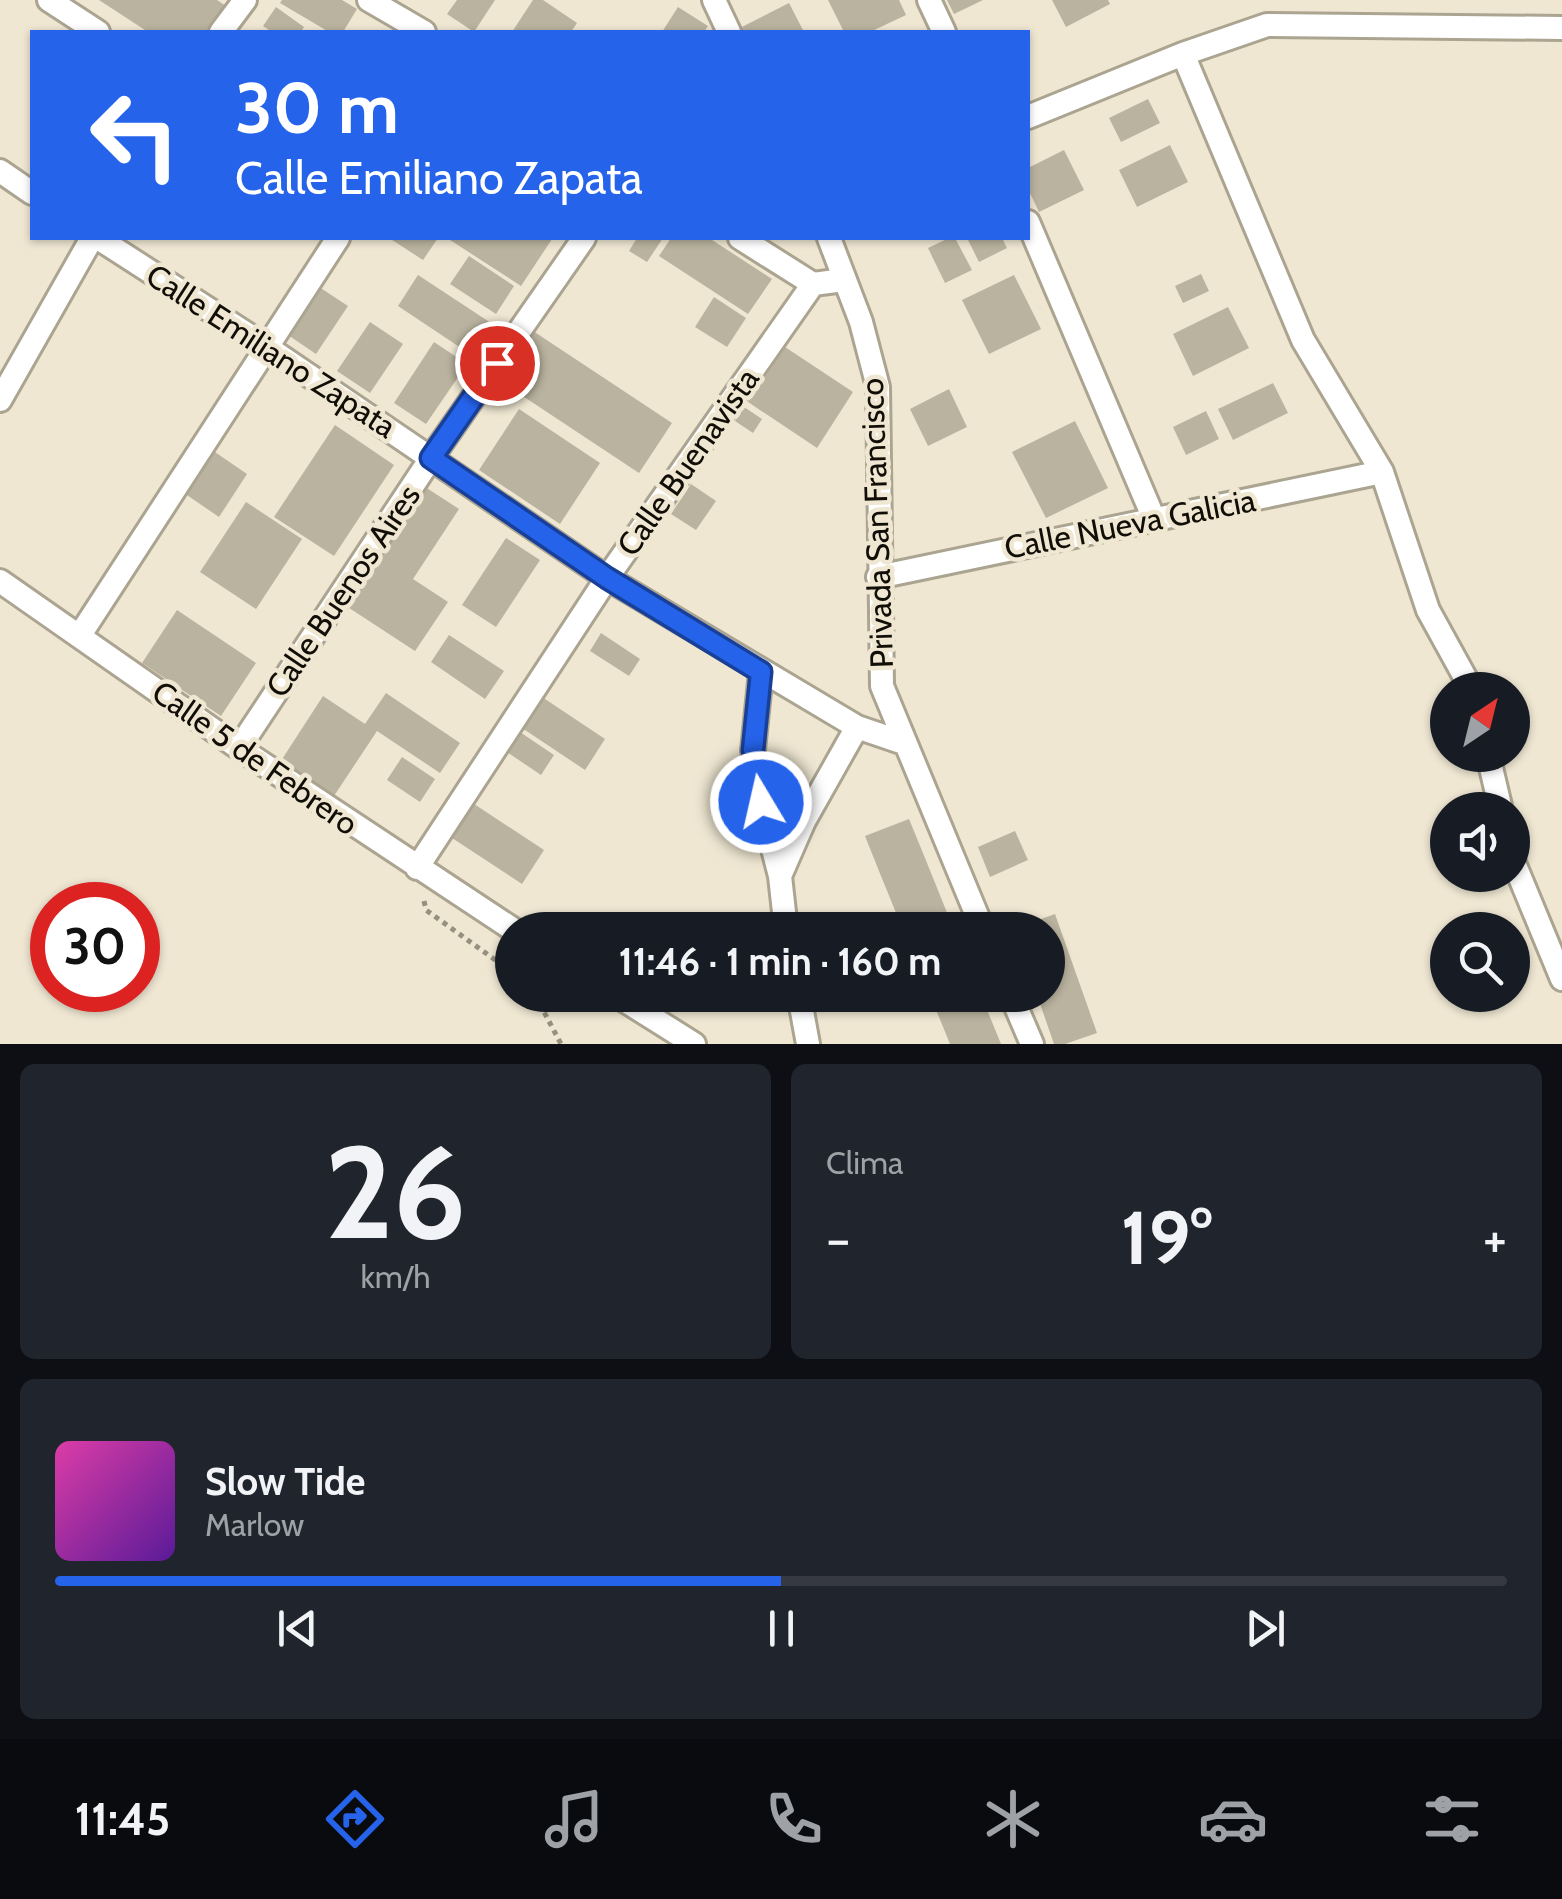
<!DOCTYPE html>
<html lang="es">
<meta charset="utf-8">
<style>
:root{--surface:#171b24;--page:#20242c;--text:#f1f3f6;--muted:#9ea1a6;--line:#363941;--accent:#2563eb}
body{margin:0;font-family:Cabin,sans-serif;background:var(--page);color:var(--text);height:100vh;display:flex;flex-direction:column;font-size:38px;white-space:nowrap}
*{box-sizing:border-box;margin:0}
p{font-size:32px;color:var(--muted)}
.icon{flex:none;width:55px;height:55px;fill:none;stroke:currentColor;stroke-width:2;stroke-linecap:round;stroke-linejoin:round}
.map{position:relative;height:1044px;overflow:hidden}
.side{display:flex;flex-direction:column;gap:20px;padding:20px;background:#0d0f14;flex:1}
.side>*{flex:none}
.hud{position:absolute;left:30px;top:30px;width:1000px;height:210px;border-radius:0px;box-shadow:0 2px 8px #0004;background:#2563eb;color:#fff;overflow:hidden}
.needle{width:65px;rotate:35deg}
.tools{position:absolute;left:1430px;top:672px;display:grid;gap:20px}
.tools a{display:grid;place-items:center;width:100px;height:100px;border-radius:50%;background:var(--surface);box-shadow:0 2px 8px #0004;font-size:50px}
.speed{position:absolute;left:30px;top:882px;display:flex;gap:20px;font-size:50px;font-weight:700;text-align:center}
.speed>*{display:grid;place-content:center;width:130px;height:130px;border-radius:50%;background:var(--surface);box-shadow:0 2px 8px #0004;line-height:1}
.speed .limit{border:15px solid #d22;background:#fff;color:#111}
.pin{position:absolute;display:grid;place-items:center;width:85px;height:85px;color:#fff;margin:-42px;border:5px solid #fff;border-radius:50%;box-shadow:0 2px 10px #0007}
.me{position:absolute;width:110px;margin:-55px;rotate:351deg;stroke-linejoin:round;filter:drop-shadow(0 0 8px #0008)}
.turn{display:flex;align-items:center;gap:35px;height:210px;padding:0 40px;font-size:45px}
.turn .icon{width:130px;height:130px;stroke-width:2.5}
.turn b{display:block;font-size:70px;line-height:85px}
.big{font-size:75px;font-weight:700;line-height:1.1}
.side .tile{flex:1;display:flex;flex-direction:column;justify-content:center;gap:15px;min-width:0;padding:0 35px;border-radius:15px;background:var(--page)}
.side .dial{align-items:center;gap:0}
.dial b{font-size:130px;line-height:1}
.song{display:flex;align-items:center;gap:30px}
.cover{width:120px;height:120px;border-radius:15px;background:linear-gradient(135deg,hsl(320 70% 55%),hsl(270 70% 35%))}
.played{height:10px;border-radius:5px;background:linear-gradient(90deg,var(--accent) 50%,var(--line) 50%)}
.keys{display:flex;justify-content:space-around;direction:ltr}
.heat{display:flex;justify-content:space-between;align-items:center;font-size:55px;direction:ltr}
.side .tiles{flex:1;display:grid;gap:20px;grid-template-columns:1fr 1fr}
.tile:last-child{grid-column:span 2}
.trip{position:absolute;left:495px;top:912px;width:570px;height:100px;border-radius:50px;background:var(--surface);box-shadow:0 2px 8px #0004;font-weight:700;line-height:100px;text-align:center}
.tab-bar{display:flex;height:160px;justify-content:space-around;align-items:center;background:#090b0e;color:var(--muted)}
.tab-bar .icon{width:70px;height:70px}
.tab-bar .selected{color:var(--accent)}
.tab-bar b{font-size:45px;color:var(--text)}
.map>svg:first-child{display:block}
</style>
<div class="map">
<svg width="1562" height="1044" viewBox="0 0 1562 1044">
<rect width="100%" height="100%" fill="#efe7d2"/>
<!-- building -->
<path fill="#bab39f" d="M99 0H217L229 8 212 32H148Z
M282 0H342L357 9 343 32H329L280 3Z
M457 0H495L474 32 447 14Z
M533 0H543L577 23 571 32H512Z
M828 0H899L906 15 870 32H844Z
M947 0H983L954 14Z
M1052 0H1108L1110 4 1066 27Z
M789 3 804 32H737L736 30Z
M276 7 304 27 301 32H272L263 26Z
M678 7 708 26 704 32H662Z
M1148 99 1160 123 1121 142 1109 118Z
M1170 145 1188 182 1137 207 1119 170Z
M1064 150 1084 190 1039 212 1028 189V168Z
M389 238H438L423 260Z
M447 238H549L552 239 521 286Z
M637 238H663L647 262 629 251Z
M671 238H709L772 279 748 314 659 256Z
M949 238H955L972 270 945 283 928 248Z
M967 238H1002L1007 248 979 262Z
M469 256 514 286 496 314 450 284Z
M1201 274 1209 291 1183 303 1175 286Z
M418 275 494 325 473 356 398 306Z
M1014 275 1041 329 989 354 962 300Z
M316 285 348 306 316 354 285 333Z
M714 297 746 318 727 347 695 327Z
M1228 307 1249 348 1193 376 1173 334Z
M370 322 403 344 370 393 337 371Z
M530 329 672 423 639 473 497 379Z
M434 342 467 364 426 424 394 403Z
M785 347 853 392 817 448 748 402Z
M1273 383 1288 413 1233 440 1218 409Z
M949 389 967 427 928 446 910 409Z
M744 407 762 419 753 433 735 421Z
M519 409 600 463 560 524 479 470Z
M1206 411 1219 439 1186 455 1173 427Z
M1075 421 1108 488 1046 518 1012 452Z
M335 425 394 465 334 556 274 517Z
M209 448 247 474 219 517 181 491Z
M419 483 459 509 413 579 448 602 415 651 340 602Z
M691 484 716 501 696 530 671 514Z
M246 502 302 539 256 609 200 572Z
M506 538 540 560 496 627 462 605Z
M177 610 256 663 221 716 142 663Z
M601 633 640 659 629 676 590 651Z
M449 635 504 671 485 699 431 662Z
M386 693 460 743 440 773 377 731 330 802 277 767 323 696 365 724Z
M536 693 605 739 585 770 516 724Z
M514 728 554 755 541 775 501 748Z
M402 757 435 779 420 802 387 780Z
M471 802 544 850 522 884 449 836Z
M909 819 925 858 954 930H903L881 876 865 836Z
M1015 831 1028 860 990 877 978 847Z
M1055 914 1097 1033 1065 1044H1054L1037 995H1048V930L1013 929Z
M930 995H981L1001 1044H950Z"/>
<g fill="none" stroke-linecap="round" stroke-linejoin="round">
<defs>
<path id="minor" d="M49 0 98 32
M369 0 424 32
M714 0 729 32
M929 0 944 32
M221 32 245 0
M1183 54 1303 340 1382 472 1428 610 1472 690
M1028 117 1183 54 1267 25 1562 28
M0 171 32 193
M1028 222 1154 519
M98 238 267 347 607 578 857 727 904 743
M740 238 813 284
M829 238 861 322 878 387 882 686 983 930
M0 400 92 238
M878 577 1382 472
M0 581 239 748 514 930
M80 635 338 238
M761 672 753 750 761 802 780 876 786 930
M239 748 431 458 584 238
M1488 755 1501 810
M1512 858 1562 979
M417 868 607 578 813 284 844 280
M780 876 804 821 857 727
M616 995 694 1044
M799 995 808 1044
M1011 995 1032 1044"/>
</defs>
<!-- minor casing -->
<use href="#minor" stroke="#aba490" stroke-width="28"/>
<!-- path -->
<path stroke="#969081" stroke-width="5" stroke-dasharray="5 5" stroke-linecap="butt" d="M424 901 426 910 512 972
M535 995 561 1044"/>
<!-- minor -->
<use href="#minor" stroke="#fff" stroke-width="22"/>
</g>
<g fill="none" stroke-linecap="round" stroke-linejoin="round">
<defs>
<path id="route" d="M497 363 431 458 607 578 761 672 753 750 761 802"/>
</defs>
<!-- route casing -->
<use href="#route" stroke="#184099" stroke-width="25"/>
<!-- route -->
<use href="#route" stroke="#2563eb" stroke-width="18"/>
</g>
<g text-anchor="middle" stroke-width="9" stroke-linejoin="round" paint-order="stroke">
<!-- street labels -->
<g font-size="32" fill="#110e07" stroke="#efe7d2">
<text transform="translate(271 351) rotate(33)" y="11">Calle Emiliano Zapata</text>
<text transform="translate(688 462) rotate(-55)" y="11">Calle Buenavista</text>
<text transform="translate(877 523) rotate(-92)" y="11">Privada San Francisco</text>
<text transform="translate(1130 524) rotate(-11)" y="11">Calle Nueva Galicia</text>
<text transform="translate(343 591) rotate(-56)" y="11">Calle Buenos Aires</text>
<text transform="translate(255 758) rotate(35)" y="11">Calle 5 de Febrero</text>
</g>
</g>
</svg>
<div class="tools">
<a><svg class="needle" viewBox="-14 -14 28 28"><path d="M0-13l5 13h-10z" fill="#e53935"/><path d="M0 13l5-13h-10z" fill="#9ea1a6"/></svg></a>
<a><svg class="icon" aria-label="sound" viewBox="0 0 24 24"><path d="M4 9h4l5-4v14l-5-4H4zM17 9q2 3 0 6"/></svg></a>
<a><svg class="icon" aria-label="search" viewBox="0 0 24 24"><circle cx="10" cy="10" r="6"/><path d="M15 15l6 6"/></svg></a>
</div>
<div class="speed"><div class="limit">30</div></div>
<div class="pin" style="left:497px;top:363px;background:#d93025"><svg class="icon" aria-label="arrive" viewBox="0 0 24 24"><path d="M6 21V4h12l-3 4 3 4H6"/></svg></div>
<svg class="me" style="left:761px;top:802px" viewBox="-20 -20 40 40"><circle r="17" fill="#2563eb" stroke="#fff" stroke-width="3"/><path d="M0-11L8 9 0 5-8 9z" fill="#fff"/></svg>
<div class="trip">11:46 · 1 min · 160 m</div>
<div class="hud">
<div class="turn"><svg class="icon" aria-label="left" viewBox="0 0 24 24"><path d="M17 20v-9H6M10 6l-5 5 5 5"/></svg><div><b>30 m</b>Calle Emiliano Zapata</div></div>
</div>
</div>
<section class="side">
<div class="tiles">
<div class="tile dial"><b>26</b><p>km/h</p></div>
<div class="tile"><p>Clima</p>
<div class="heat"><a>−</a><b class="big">19°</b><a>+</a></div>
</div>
<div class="tile">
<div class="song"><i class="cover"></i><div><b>Slow Tide</b><p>Marlow</p></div></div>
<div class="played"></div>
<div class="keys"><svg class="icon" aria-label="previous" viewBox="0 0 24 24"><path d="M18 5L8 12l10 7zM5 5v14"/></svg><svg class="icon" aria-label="pause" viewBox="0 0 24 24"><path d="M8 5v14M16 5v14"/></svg><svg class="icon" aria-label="next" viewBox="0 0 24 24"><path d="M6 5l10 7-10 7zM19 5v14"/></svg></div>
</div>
</div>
</section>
<nav class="tab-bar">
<b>11:45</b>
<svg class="icon selected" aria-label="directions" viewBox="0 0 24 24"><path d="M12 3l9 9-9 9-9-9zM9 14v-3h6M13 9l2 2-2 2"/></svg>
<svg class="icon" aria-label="music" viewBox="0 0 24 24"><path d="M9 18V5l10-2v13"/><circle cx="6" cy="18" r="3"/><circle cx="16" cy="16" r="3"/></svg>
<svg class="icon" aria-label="phone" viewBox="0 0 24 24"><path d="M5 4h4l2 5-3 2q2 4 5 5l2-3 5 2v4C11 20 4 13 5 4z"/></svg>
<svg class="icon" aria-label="climate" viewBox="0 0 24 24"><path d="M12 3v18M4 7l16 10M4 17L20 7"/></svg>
<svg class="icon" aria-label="car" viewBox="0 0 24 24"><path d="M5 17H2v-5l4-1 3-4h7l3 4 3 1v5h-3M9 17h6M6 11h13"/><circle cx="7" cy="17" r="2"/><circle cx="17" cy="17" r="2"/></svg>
<svg class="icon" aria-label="filters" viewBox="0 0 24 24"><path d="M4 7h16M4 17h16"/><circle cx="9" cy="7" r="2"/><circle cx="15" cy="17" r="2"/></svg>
</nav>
